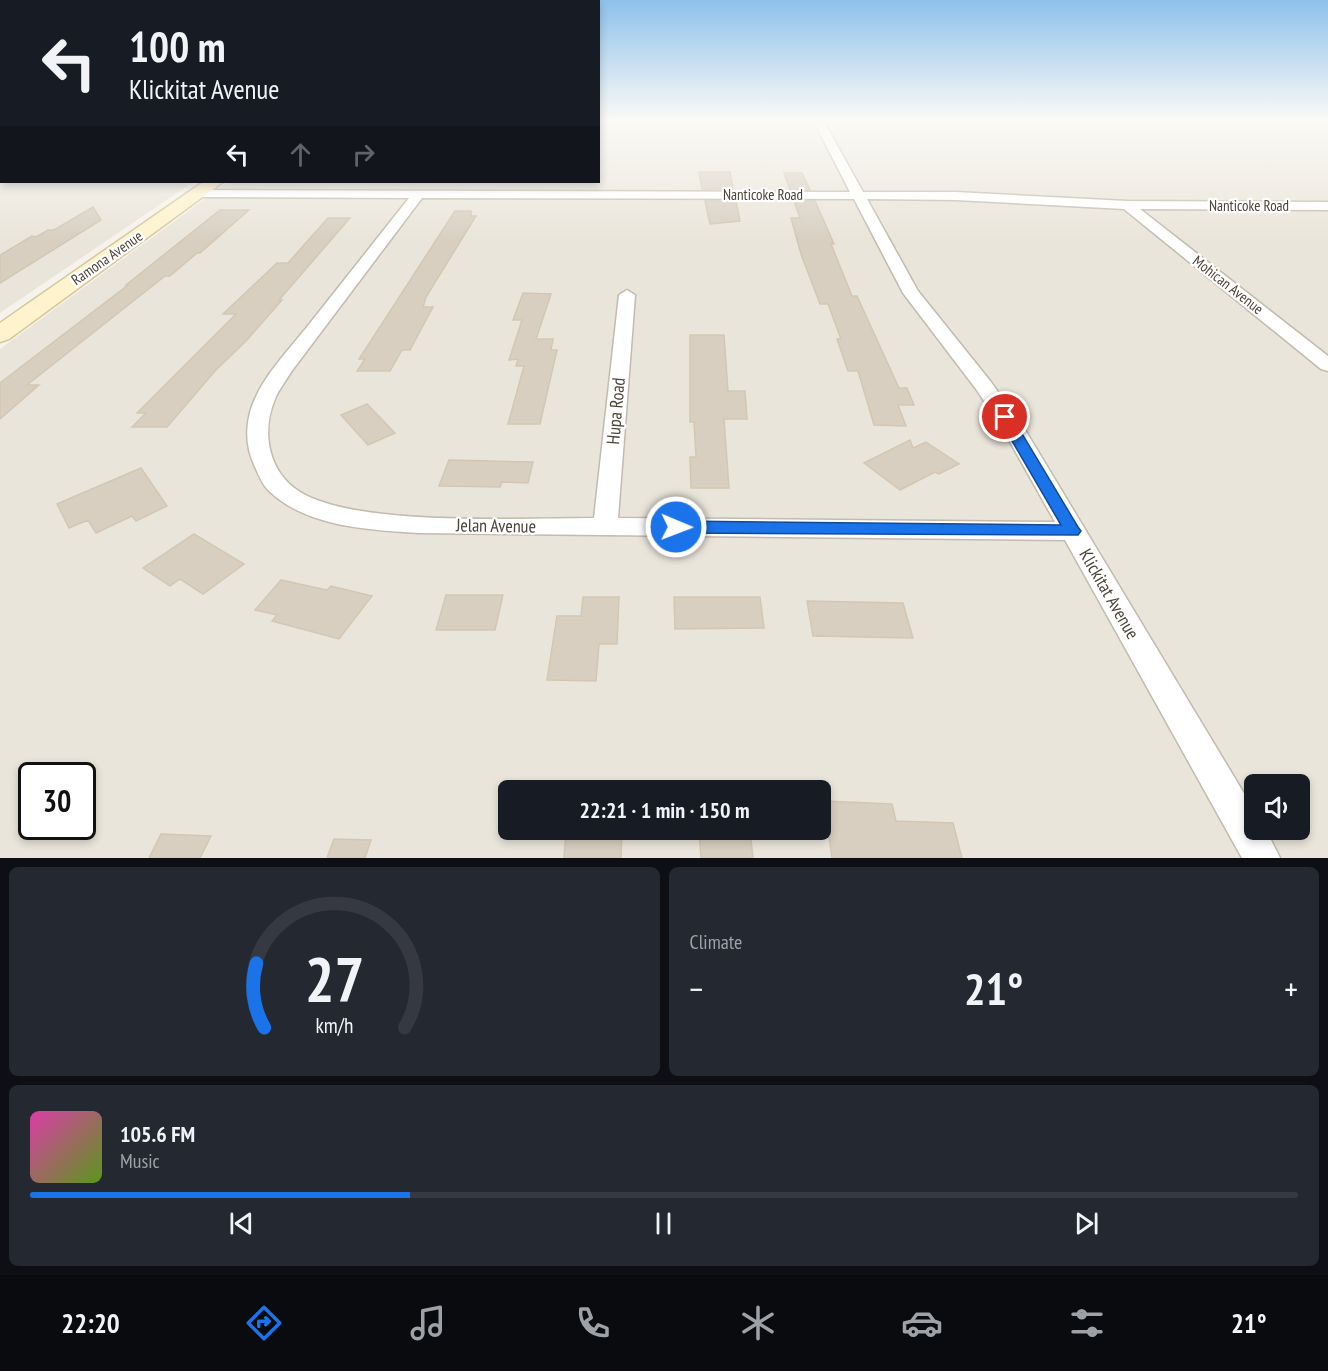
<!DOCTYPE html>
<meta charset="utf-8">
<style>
:root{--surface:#171b24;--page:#242831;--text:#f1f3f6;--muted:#9ea1a6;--line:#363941;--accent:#1a73e8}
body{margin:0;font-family:"PT Sans Narrow",sans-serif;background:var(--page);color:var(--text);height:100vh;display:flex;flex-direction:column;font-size:22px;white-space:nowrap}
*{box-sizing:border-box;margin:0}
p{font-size:20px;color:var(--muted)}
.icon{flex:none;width:33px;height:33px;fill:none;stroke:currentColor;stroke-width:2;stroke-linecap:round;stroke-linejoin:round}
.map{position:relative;height:858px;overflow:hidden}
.sheet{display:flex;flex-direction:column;gap:9px;padding:9px;background:#0d0f14;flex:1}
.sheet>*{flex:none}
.top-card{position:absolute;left:0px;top:0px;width:600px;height:183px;box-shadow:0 3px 9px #0003;background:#171b24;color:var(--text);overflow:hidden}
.controls{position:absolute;left:1244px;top:774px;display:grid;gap:12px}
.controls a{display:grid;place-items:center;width:66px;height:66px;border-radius:9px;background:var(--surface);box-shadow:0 3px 9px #0003;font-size:30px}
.speed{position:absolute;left:18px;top:762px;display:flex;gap:12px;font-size:30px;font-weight:700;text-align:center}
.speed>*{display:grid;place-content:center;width:78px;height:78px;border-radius:50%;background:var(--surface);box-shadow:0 3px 9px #0003;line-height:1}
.speed .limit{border:3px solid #111;border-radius:9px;background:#fff;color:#111}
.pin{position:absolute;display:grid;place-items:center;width:51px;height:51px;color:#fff;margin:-26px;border:3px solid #fff;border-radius:50%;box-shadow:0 2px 6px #0007}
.me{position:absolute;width:66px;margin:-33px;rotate:91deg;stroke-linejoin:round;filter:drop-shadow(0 0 4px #0008)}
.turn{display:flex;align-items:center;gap:21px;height:126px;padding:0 30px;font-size:27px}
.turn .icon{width:78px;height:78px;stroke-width:2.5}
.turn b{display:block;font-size:42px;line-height:51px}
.lanes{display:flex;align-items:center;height:57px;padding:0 30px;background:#0003;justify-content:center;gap:30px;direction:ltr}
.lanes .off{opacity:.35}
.big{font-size:45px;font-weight:700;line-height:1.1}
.sheet .tile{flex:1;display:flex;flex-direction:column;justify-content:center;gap:9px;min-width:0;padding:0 21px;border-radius:9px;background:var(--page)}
.sheet .dial{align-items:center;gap:0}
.dial svg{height:156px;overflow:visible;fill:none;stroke:var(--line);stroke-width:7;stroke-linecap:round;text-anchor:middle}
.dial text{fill:var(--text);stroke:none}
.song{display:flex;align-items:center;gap:18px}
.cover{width:72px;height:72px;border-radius:9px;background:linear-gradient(135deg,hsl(320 70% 55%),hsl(90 70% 35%))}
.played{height:6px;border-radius:3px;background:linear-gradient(90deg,var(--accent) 30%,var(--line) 30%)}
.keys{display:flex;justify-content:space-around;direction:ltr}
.heat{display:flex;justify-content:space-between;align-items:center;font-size:33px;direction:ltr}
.sheet .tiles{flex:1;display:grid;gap:9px;grid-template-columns:1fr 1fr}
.tile:last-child{grid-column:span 2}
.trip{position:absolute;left:498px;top:780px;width:333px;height:60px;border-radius:9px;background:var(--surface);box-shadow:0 3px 9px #0003;font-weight:700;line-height:60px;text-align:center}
.tab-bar{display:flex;height:96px;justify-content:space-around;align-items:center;background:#090b0e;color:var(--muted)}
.tab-bar .icon{width:42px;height:42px}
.tab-bar .on{color:var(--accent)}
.tab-bar b{font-size:27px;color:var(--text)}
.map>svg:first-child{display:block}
</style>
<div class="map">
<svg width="1328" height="858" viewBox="0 0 1328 858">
<rect width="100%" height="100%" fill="#f6f3ec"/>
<!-- residential -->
<path fill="#eae5da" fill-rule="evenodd" d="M0 120 2 182H193L0 313Z
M599 120H1328V858H0V349L228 182H598ZM32 776H82V826H32ZM1254 784H1299V830H1254ZM508 790H820V830H508Z"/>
<!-- building -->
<path fill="#d8cfc1" stroke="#d3c7b4" stroke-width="1.5" d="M699 172H730L733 189H702Z
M784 173H802L810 190H790Z
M705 201H736L740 221 710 224Z
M794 201H815L834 244H831L852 296H857L899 388H907L914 405H898L906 426 874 425 858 371H848L837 339H841L828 304H820L801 254 791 218H800Z
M93 207 101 220 0 283V255L32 236 36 237 48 230H54Z
M220 210H249L200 253H197L170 276H165L27 385H39L0 419V383L128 285H126Z
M455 211H471V216H476L426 297 423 307H433L410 350H402L390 371H357L365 359H359Z
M328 218H350L279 300H282L246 341 215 371 167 427H132L146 413H137L236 314H223L277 263H288Z
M523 293 551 294 536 339H553L551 350H557L540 424H508L524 366H516L518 359 509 360 522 320H513Z
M690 335H724L728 391H745L747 419H724L729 488H691L690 457H696L694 422H690Z
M367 404 395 433 368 445 341 415Z
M910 440 913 448 926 442 959 464 939 474 935 472 900 490 864 463Z
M449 460 533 462 528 483 502 482 500 487 439 486Z
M141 468 167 506 136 521 132 516 96 533 88 520 69 528 57 504Z
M194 534 244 564 203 594 180 579 170 586 143 568Z
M281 580 327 590 331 586 372 596 339 639 272 621 277 615 255 610Z
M446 595H503L495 630H436Z
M583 597H619L617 644H599L596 681 547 680 557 616H581Z
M674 597H760L764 628 675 629Z
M807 601 903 603 913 638 813 636Z
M824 801 892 804 896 821 953 823 962 858H832Z
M699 830H750L753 858H701Z
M566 831H622L621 858H564Z
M161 834 211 836 200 858H149Z
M334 839 371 840 365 858H327Z"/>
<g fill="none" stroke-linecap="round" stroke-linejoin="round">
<defs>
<path id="street" d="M813 120H823L863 192H956L1127 201 1328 202V210L1140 209 1328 356V371L1321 369 1124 209 956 200 867 199 918 291 991 382 1027 433 1254 810V830H1266L1280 858H1242L1065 540 419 533C370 530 305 527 268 490 262 484 259 475 255 467 246 448 245 429 251 409 261 378 287 352 307 327 341 284 375 241 409 198L198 197 194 196 192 193 194 190 850 192ZM422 198 854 199 903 293 976 389 1005 433 1055 522 618 518 635 295 627 290 619 295 594 518C522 518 358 527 300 492 268 472 261 432 275 399 279 389 286 381 291 372Z"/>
<path id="secondary" d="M203 182H223L9 339 0 342V323Z"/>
</defs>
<!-- street casing -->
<use href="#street" stroke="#c2bbae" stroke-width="3"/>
<!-- secondary casing -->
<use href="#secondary" stroke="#d6c79b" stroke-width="3"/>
<!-- street -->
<use href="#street" fill="#fff" fill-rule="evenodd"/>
<!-- secondary -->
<use href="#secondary" fill="#fff3cd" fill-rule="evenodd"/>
</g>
<!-- sky -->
<linearGradient id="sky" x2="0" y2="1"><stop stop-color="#8fc1ec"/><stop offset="0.5" stop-color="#fbfaf6"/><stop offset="1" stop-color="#fbfaf6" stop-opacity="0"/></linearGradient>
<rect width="1328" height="240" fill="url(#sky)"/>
<!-- route -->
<path fill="#1a73e8" stroke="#114b97" stroke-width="1.5" d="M1005 413 1012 417 1078 527 1081 531 1078 535 676 533 670 531 668 527 670 523 676 521 1061 525 998 417Z"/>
<g text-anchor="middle" stroke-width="4.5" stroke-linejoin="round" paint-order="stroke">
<!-- far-street labels -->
<g font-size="15" fill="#4b4439" stroke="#fff">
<text x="763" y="200">Nanticoke Road</text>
<text x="1249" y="211">Nanticoke Road</text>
<text transform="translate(107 258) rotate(-35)" y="5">Ramona Avenue</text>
<text transform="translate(1228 285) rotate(38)" y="5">Mohican Avenue</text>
</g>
<!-- street labels -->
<g font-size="18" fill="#4b4439" stroke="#fff">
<text transform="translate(616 411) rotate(-85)" y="6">Hupa Road</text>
<text transform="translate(496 526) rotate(1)" y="6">Jelan Avenue</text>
<text transform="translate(1109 594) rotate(60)" y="6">Klickitat Avenue</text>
</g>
</g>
</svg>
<div class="controls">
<a><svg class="icon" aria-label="sound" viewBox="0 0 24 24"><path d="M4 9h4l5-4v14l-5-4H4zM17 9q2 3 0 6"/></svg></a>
</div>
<div class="speed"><div class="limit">30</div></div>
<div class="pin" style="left:1005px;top:417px;background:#d93025"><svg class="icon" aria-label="arrive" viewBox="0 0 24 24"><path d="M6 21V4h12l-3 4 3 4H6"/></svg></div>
<svg class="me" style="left:676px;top:527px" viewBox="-20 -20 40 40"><circle r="17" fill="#1a73e8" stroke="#fff" stroke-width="3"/><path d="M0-11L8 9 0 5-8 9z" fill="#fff"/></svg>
<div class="trip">22:21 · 1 min · 150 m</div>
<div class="top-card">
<div class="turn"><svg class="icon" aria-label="left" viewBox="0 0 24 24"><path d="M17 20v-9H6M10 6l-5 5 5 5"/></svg><div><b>100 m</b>Klickitat Avenue</div></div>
<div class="lanes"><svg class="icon" aria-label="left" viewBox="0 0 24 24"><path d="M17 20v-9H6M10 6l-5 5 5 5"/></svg><svg class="icon off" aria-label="ahead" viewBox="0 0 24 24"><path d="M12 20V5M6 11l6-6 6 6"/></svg><svg class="icon off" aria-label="right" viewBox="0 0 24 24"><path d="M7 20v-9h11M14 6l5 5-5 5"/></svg></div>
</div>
</div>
<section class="sheet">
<div class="tiles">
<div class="tile dial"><svg viewBox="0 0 100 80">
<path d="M14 69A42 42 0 1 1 86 69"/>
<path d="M14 69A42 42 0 0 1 10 36" stroke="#1a73e8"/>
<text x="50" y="56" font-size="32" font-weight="700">27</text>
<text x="50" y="72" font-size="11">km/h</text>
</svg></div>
<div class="tile"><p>Climate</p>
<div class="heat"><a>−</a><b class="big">21°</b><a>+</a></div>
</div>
<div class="tile">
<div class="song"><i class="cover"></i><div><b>105.6 FM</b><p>Music</p></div></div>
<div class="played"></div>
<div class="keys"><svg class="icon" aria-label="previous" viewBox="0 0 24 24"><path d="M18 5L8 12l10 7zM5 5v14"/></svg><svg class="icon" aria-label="pause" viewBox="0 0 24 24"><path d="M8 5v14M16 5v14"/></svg><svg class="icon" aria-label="next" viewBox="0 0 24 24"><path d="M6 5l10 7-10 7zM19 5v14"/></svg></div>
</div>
</div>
</section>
<nav class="tab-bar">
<b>22:20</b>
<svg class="icon on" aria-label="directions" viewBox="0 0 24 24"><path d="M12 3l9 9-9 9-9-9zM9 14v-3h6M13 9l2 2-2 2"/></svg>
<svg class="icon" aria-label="music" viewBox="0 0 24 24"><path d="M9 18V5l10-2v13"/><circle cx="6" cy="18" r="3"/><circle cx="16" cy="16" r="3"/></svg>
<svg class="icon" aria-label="phone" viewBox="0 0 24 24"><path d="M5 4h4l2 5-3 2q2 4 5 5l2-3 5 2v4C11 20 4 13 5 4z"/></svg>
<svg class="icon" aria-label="climate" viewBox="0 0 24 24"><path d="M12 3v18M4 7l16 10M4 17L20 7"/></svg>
<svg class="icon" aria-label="car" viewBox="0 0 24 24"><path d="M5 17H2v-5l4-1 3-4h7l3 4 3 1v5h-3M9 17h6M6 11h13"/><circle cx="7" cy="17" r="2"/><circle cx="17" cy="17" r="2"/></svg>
<svg class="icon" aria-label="filters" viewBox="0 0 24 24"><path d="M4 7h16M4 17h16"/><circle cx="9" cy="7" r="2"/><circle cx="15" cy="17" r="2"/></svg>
<b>21°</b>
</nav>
